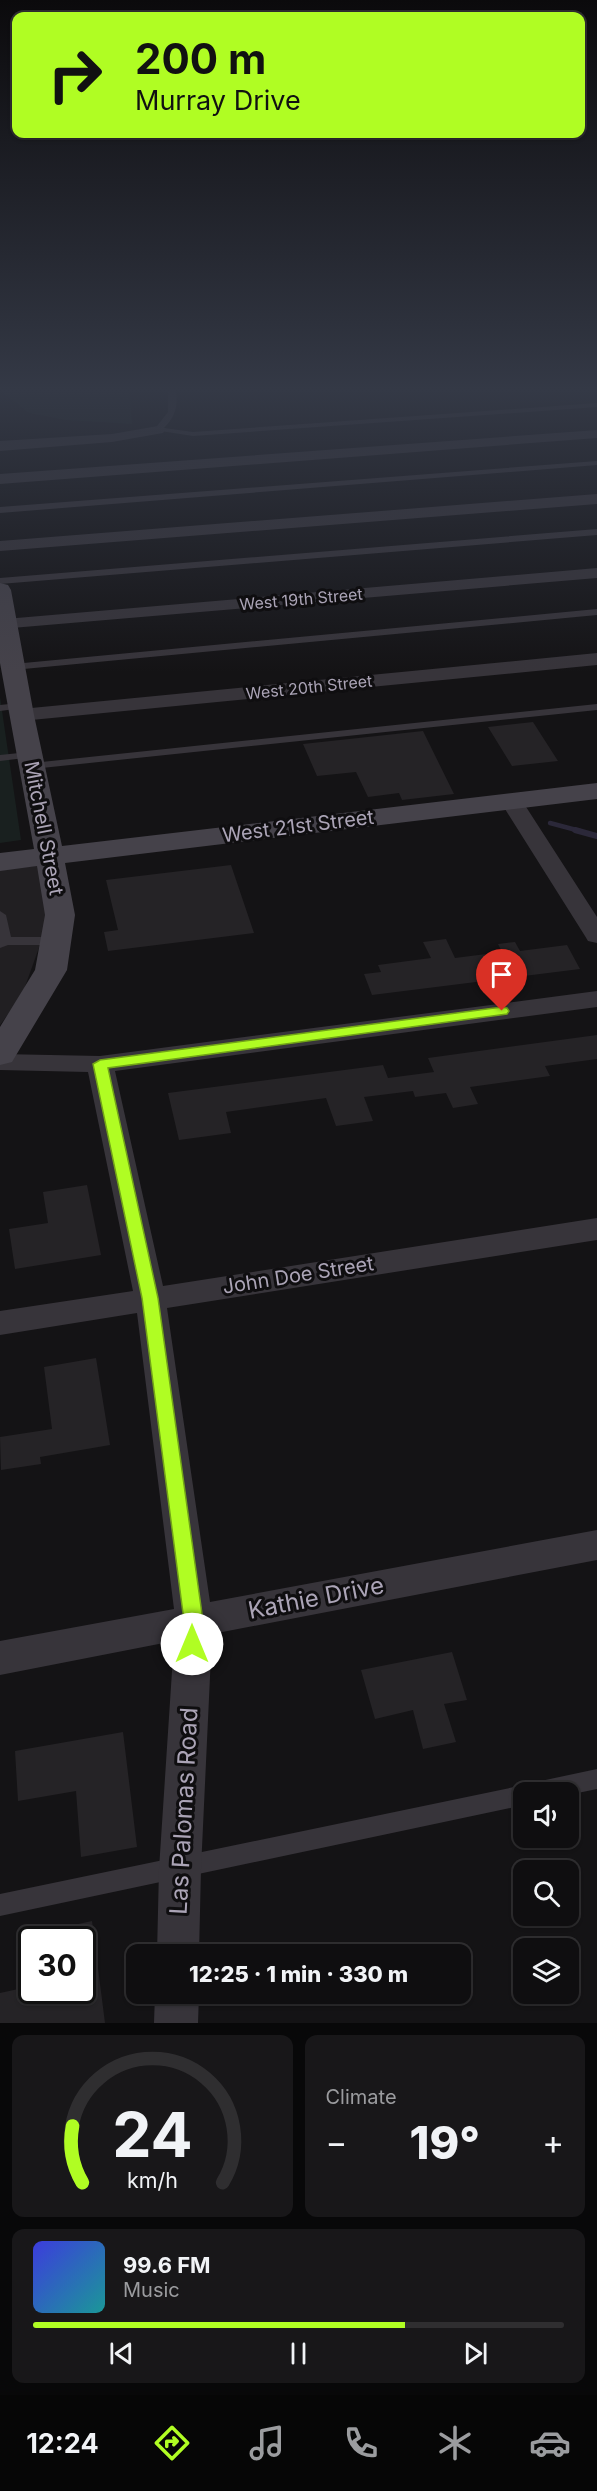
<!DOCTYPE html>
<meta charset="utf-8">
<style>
:root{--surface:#0f0e10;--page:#181719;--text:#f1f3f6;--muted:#9b9c9f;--line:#2f2e30;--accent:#b0fd23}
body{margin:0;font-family:Inter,sans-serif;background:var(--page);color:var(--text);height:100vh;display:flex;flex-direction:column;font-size:22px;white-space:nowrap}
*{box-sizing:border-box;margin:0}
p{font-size:20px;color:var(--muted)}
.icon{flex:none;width:33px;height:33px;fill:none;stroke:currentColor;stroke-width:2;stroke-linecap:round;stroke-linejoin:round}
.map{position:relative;height:2023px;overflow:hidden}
.side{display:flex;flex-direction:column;gap:12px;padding:12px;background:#080809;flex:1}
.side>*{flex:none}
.guide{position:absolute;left:12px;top:12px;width:573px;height:126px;border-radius:12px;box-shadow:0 2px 4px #0004,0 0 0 2px var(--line);background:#b0fd23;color:#111;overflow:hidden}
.fabs{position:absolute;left:513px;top:1782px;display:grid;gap:12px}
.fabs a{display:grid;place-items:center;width:66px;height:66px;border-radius:12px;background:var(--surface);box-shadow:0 2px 4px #0004,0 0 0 2px var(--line);font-size:30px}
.speed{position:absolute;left:18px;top:1926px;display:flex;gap:12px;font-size:30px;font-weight:700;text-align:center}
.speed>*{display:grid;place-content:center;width:78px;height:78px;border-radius:50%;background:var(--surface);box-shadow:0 2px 4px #0004,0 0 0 2px var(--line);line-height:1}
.speed .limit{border:3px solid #111;border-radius:9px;background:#fff;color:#111}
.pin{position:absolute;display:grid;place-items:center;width:51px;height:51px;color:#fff;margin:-62px -26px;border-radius:50% 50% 50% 0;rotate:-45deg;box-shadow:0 0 6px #0007}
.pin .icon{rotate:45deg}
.me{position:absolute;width:66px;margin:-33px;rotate:0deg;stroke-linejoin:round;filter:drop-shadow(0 0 4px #0008)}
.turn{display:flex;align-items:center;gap:21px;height:126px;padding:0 24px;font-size:27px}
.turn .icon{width:78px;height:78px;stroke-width:2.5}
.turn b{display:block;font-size:42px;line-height:51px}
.big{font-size:45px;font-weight:800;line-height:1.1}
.side .tile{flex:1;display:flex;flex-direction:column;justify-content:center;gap:9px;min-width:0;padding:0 21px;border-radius:12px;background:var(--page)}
.side .dial{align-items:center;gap:0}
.dial svg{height:156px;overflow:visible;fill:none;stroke:var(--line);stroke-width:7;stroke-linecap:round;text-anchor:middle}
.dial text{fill:var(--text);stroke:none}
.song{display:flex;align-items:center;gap:18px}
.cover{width:72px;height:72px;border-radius:9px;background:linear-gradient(135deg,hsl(240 70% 55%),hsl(180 70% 35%))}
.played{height:6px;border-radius:3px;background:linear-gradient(90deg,var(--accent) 70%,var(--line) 70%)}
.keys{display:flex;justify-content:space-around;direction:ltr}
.heat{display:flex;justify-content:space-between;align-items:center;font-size:33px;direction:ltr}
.side .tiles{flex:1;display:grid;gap:12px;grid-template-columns:1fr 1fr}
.tile:last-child{grid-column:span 2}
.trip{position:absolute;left:126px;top:1944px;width:345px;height:60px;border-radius:12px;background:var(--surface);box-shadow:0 2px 4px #0004,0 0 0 2px var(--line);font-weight:800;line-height:60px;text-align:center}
.tabs{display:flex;height:96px;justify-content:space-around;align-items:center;background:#060606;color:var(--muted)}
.tabs .icon{width:42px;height:42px}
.tabs .selected{color:var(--accent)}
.tabs b{font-size:27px;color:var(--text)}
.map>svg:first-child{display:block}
</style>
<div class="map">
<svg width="597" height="2023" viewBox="0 0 597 2023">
<rect width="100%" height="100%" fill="#141315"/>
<!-- built -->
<path fill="#211f22" d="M42 865 50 917 22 995 0 1025V870Z"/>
<!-- green -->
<path fill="#19201f" d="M28 388H129L132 424 66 420 29 413 1 391Z
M0 697 21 840 0 843Z"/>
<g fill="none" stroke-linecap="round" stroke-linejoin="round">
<!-- stream-far1 -->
<path stroke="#2b2839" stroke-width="4.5" d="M550 823 580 831"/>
<!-- stream -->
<path stroke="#2b2839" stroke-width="6" d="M575 830 597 836"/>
</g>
<!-- building -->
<path fill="#252326" d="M533 722 558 761 512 766 488 727Z
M423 731 454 794 402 800 399 793 368 797 356 772 317 776 303 744Z
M231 865 254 933 108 951 104 932 118 930 106 880Z
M446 939 455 958 502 952 498 944 515 942 520 951 567 945 580 969 372 995 364 974 381 972 378 965 431 958 423 942Z
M597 1035V1059L545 1066 550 1076 470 1087 478 1104 453 1108 446 1093 415 1097 413 1091 364 1097 373 1121 336 1126 326 1098 226 1112 231 1133 179 1140 168 1093 383 1065 388 1078 434 1072 428 1058Z
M87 1185 101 1255 15 1269 9 1229 48 1223 43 1192Z
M96 1358 110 1445 40 1457 41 1464 1 1470 0 1437 52 1429 44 1367Z
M452 1652 467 1700 444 1704 456 1742 423 1749 413 1710 375 1719 361 1670Z
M123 1732 137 1847 81 1857 76 1791 18 1801 15 1751Z
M92 1921 105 2023H0V1993L32 1986V1990H82V1940H42V1932Z"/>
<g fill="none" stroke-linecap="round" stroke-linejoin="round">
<!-- lane -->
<path fill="#37343a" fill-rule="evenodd" d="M168 388H176C178 406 176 416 164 428L193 432 597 403V407L193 436 154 430 168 412Z
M597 461V465L0 513V507Z
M597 529V535L0 584V578Z
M597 609V615L13 670 8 667 13 664Z
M19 703 23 704V708L0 711V705Z
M597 704V710L32 769 26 766 32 763Z
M29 752 33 753V757L0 761V755Z
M0 911 6 915 11 937H56L62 941 56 945H8L0 948Z
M597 1769V1789L568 1795V1792H524V1805L0 1916V1894L524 1785 528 1786 536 1782Z"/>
<!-- street -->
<path fill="#37343a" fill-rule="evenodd" d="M158 426 165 430 163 433 112 442 0 451V441L112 434Z
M597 430V438L0 484V474Z
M597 494V504L0 551V541Z
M597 568V578L0 629V621L5 619Z
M597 653V665L21 721 14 719 11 715 14 711 21 709Z
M511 795 519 796 597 917V943L588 941 585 936 500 801 503 796Z
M597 991V1007L115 1071 163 1286 597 1218V1240L167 1308 210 1602 597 1530V1560L212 1634 201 1869 199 1954H157L159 1869 174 1641 0 1675V1641L174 1609 137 1313 0 1335V1311L133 1291 88 1072 0 1070V1054L100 1056Z
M155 1994H199L198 2023H154Z"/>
<!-- secondary -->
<path fill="#45424a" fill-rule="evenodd" d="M0 583 8 585 11 590 34 715 62 846 597 783V799L65 863 75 915 67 970 12 1062 0 1065V1027L35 970 45 915 37 866 0 871V853L34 849 0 663Z"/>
</g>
<!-- sky -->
<linearGradient id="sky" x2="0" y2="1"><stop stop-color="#0b0a0c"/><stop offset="0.58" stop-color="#343946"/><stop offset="1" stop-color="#343946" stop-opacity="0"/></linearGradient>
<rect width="597" height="672" fill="url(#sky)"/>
<!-- route -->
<path fill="#b0fd23" stroke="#72a417" stroke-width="1.5" d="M502 1007 507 1008 509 1011 507 1014 108 1068 158 1298 203 1621 202 1644 199 1650 192 1653 185 1650 182 1644 184 1621 142 1298 93 1064 100 1060Z"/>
<g text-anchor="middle" stroke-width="6" stroke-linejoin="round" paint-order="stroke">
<!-- far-street labels -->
<g font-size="16" fill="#aba4b6" stroke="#0f0e10">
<text transform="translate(301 599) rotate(-5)" y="6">West 19th Street</text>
<text transform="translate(309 687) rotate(-6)" y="6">West 20th Street</text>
</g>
<!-- street labels -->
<g font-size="20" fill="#aba4b6" stroke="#0f0e10">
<text transform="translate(298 826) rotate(-7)" y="7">West 21st Street</text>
<text transform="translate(44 828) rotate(79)" y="7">Mitchell Street</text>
<text transform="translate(298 1275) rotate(-9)" y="7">John Doe Street</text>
</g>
<!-- near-street labels -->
<g font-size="24" fill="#aba4b6" stroke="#0f0e10">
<text transform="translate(316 1598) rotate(-11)" y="8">Kathie Drive</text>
<text transform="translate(184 1811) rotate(-87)" y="8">Las Palomas Road</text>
</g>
</g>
</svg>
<div class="fabs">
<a><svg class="icon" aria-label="sound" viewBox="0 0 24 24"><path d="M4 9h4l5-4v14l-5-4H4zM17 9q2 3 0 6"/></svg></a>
<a><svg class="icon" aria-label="search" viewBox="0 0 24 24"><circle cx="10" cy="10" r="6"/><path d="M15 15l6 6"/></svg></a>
<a><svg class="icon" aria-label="layers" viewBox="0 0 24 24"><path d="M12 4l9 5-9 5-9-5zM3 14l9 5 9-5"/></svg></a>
</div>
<div class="speed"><div class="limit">30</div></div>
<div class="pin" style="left:502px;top:1011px;background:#d93025"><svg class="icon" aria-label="arrive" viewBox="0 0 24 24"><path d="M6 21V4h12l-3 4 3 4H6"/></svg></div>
<svg class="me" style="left:192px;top:1644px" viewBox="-20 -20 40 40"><circle r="19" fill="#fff"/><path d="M0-13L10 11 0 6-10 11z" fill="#b0fd23"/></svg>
<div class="trip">12:25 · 1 min · 330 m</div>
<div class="guide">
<div class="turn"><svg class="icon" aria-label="right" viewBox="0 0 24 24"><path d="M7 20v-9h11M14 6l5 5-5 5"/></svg><div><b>200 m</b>Murray Drive</div></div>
</div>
</div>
<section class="side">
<div class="tiles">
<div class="tile dial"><svg viewBox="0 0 100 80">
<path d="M14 69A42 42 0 1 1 86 69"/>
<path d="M14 69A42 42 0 0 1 9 40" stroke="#b0fd23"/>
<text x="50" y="56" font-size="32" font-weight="700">24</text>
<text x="50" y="72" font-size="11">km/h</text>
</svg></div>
<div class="tile"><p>Climate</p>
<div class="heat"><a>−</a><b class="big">19°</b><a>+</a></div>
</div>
<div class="tile">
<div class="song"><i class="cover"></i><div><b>99.6 FM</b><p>Music</p></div></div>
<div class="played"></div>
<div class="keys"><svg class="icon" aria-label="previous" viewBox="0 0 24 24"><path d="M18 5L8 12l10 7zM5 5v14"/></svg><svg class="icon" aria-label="pause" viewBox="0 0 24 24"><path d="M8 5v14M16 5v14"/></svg><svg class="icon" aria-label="next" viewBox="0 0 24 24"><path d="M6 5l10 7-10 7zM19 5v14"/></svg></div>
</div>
</div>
</section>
<nav class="tabs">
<b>12:24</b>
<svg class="icon selected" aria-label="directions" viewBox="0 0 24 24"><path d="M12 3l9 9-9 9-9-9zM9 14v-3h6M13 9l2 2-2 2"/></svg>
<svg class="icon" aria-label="music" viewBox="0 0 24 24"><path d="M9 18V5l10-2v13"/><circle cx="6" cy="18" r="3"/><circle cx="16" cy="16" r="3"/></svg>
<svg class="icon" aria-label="phone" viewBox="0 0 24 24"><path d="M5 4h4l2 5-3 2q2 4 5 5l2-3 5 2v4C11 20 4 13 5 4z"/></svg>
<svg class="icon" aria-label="climate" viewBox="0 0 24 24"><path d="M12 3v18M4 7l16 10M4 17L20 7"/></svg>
<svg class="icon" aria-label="car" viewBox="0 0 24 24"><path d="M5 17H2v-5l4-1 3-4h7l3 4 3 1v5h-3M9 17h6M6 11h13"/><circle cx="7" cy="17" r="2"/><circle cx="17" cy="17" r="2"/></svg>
</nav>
